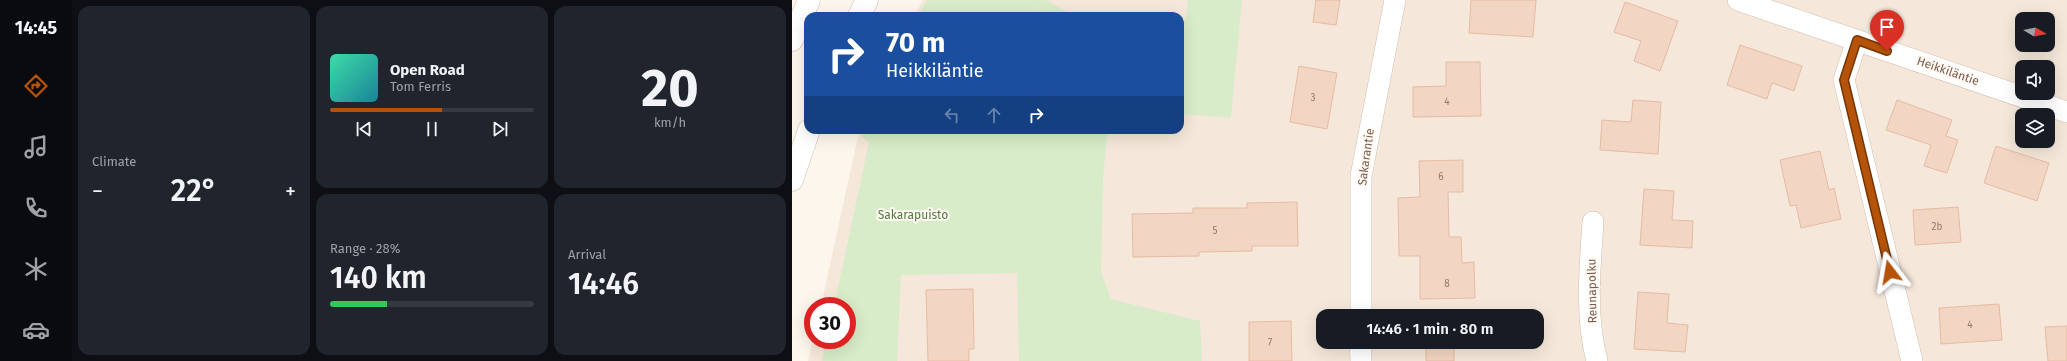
<!DOCTYPE html>
<meta charset="utf-8">
<style>
:root{--surface:#171b24;--page:#20242c;--text:#f1f3f6;--muted:#9ea1a6;--line:#363941;--accent:#b45309}
body{margin:0;font-family:"Fira Sans",sans-serif;background:var(--page);color:var(--text);height:100vh;display:flex;flex-direction:column;font-size:15px;white-space:nowrap}
*{box-sizing:border-box;margin:0}
p{font-size:13px;color:var(--muted)}
.icon{flex:none;width:22px;height:22px;fill:none;stroke:currentColor;stroke-width:2;stroke-linecap:round;stroke-linejoin:round}
.map{position:relative;flex:1;overflow:hidden}
.drawer{display:flex;flex-direction:column;gap:6px;padding:6px;background:#0d0f14;width:720px}
.drawer>*{flex:none}
.banner{position:absolute;left:12px;top:12px;width:380px;height:122px;border-radius:12px;box-shadow:0 4px 16px #0002;background:#1a4fa0;color:#fff;overflow:hidden}
.needle{width:26px;rotate:100deg}
.fabs{position:absolute;left:1223px;top:12px;display:grid;gap:8px}
.fabs a{display:grid;place-items:center;width:40px;height:40px;border-radius:8px;background:var(--surface);box-shadow:0 4px 16px #0002;font-size:20px}
.speed{position:absolute;left:12px;top:297px;display:flex;gap:8px;font-size:20px;font-weight:700;text-align:center}
.speed>*{display:grid;place-content:center;width:52px;height:52px;border-radius:50%;background:var(--surface);box-shadow:0 4px 16px #0002;line-height:1}
.speed .limit{border:6px solid #d22;background:#fff;color:#111}
.pin{position:absolute;display:grid;place-items:center;width:34px;height:34px;color:#fff;margin:-41px -17px;border-radius:50% 50% 50% 0;rotate:-45deg;box-shadow:0 0 4px #0007}
.pin .icon{rotate:45deg}
.me{position:absolute;width:44px;margin:-22px;rotate:346deg;stroke-linejoin:round;filter:drop-shadow(0 0 3px #0008)}
.turn{display:flex;align-items:center;gap:14px;height:84px;padding:0 16px;font-size:18px}
.turn .icon{width:52px;height:52px;stroke-width:2.5}
.turn b{display:block;font-size:28px;line-height:34px}
.lanes{display:flex;align-items:center;height:38px;padding:0 16px;background:#0003;justify-content:center;gap:20px;direction:ltr}
.lanes .off{opacity:.35}
.big{font-size:30px;font-weight:600;line-height:1.1}
.drawer .card{flex:1;display:flex;flex-direction:column;justify-content:center;gap:6px;min-width:0;padding:0 14px;border-radius:12px;background:var(--page)}
.drawer .dial{align-items:center;gap:0}
.dial b{font-size:52px;line-height:1}
.song{display:flex;align-items:center;gap:12px}
.cover{width:48px;height:48px;border-radius:6px;background:linear-gradient(135deg,hsl(160 70% 55%),hsl(190 70% 35%))}
.played{height:4px;border-radius:2px;background:linear-gradient(90deg,var(--accent) 55%,var(--line) 55%)}
.keys{display:flex;justify-content:space-around;direction:ltr}
.heat{display:flex;justify-content:space-between;align-items:center;font-size:22px;direction:ltr}
.charge{height:6px;border-radius:3px;background:linear-gradient(90deg,#34c759 28%,var(--line) 0)}
.drawer .tiles{flex:1;display:grid;gap:6px;grid-template-columns:repeat(3,1fr)}
.card:first-child{grid-row:span 2}
.trip{position:absolute;left:524px;top:309px;width:228px;height:40px;border-radius:12px;background:var(--surface);box-shadow:0 4px 16px #0002;font-weight:600;line-height:40px;text-align:center}
main{display:flex;flex:1;min-height:0}
.menu{display:flex;flex-direction:column;width:72px;justify-content:space-around;align-items:center;background:#090b0e;color:var(--muted)}
.menu .icon{width:28px;height:28px}
.menu .selected{color:var(--accent)}
.menu b{font-size:18px;color:var(--text)}
.map>svg:first-child{display:block}
</style>
<main>
<nav class="menu">
<b>14:45</b>
<svg class="icon selected" aria-label="directions" viewBox="0 0 24 24"><path d="M12 3l9 9-9 9-9-9zM9 14v-3h6M13 9l2 2-2 2"/></svg>
<svg class="icon" aria-label="music" viewBox="0 0 24 24"><path d="M9 18V5l10-2v13"/><circle cx="6" cy="18" r="3"/><circle cx="16" cy="16" r="3"/></svg>
<svg class="icon" aria-label="phone" viewBox="0 0 24 24"><path d="M5 4h4l2 5-3 2q2 4 5 5l2-3 5 2v4C11 20 4 13 5 4z"/></svg>
<svg class="icon" aria-label="climate" viewBox="0 0 24 24"><path d="M12 3v18M4 7l16 10M4 17L20 7"/></svg>
<svg class="icon" aria-label="car" viewBox="0 0 24 24"><path d="M5 17H2v-5l4-1 3-4h7l3 4 3 1v5h-3M9 17h6M6 11h13"/><circle cx="7" cy="17" r="2"/><circle cx="17" cy="17" r="2"/></svg>
</nav>
<section class="drawer">
<div class="tiles">
<div class="card"><p>Climate</p>
<div class="heat"><a>−</a><b class="big">22°</b><a>+</a></div>
</div>
<div class="card">
<div class="song"><i class="cover"></i><div><b>Open Road</b><p>Tom Ferris</p></div></div>
<div class="played"></div>
<div class="keys"><svg class="icon" aria-label="previous" viewBox="0 0 24 24"><path d="M18 5L8 12l10 7zM5 5v14"/></svg><svg class="icon" aria-label="pause" viewBox="0 0 24 24"><path d="M8 5v14M16 5v14"/></svg><svg class="icon" aria-label="next" viewBox="0 0 24 24"><path d="M6 5l10 7-10 7zM19 5v14"/></svg></div>
</div>
<div class="card dial"><b>20</b><p>km/h</p></div>
<div class="card"><p>Range · 28%</p><b class="big">140 km</b><div class="charge"></div></div>
<div class="card"><p>Arrival</p><b class="big">14:46</b></div>
</div>
</section>
<div class="map">
<svg width="1275" height="361" viewBox="0 0 1275 361">
<rect width="100%" height="100%" fill="#fdf6ec"/>
<!-- residential -->
<path fill="#f5e8da" fill-rule="evenodd" d="M131 0H1275V361H16L21 340H55V306H29L65 141 69 130H388V16H122ZM1230 19H1256V45H1230ZM1230 67H1256V93H1230ZM1230 115H1256V141H1230ZM531 316H745V342H531Z"/>
<!-- green -->
<path fill="#d8ecc9" d="M135 0H254L283 16H242L244 2 241 16H126Z
M396 0H450L439 118 388 114V21L394 19Z
M73 130H316L311 177 309 272 319 299 408 321 410 361H227L225 273 109 275 105 361H30L34 340H55V306H42L77 142 70 137Z"/>
<!-- building -->
<path fill="#f3d5c3" stroke="#e6bba3" d="M524 0H548L544 25 521 22Z
M679 0H744L741 37 677 33Z
M833 2 886 21 868 71 842 61 849 41 822 32Z
M948 45 1010 66 1002 91 980 83 975 99 935 85Z
M654 62H688L689 116 621 117V87L654 86Z
M507 66 545 73 535 129 498 122Z
M841 100 869 102 866 154 808 150 810 120 839 122Z
M1105 100 1160 120 1154 136 1166 140 1155 173 1132 166 1139 145 1094 130Z
M1204 146 1257 163 1245 201 1192 183Z
M1028 151 1037 190 1042 188 1049 219 1009 228 1004 205 998 206 988 160Z
M671 160V192H656L657 237H669L670 263 682 262 683 298 628 299V256H607L606 198 628 197 627 161Z
M852 189 882 191 880 220 901 221 900 248 848 245Z
M505 202 506 246H460V251L407 252V256L341 257 340 214 401 213V208H455V203Z
M1166 207 1169 242 1123 245 1121 210Z
M181 289 182 349H177V361H136L134 290Z
M846 292 877 294 875 323 896 325 893 352 842 349Z
M1207 304 1210 340 1149 344 1147 308Z
M499 321 500 361H457V322Z
M1275 326V361H1256L1253 327Z
M634 342H662V361H634Z"/>
<g fill="none" stroke-linecap="round" stroke-linejoin="round">
<defs>
<path id="street" d="M946 0 1275 112
M1065 40 1052 80 1120 361
M801 222C798 267 793 316 805 361
M569 316V176L603 0
M568 342 569 361"/>
<path id="secondary" d="M67 16 75 0
M0 40 17 0
M0 180 17 130"/>
</defs>
<!-- street casing -->
<use href="#street" stroke="#d1beb0" stroke-width="22"/>
<!-- secondary casing -->
<use href="#secondary" stroke="#d6c0b0" stroke-width="23"/>
<!-- street -->
<use href="#street" stroke="#fff" stroke-width="21"/>
<!-- secondary -->
<use href="#secondary" stroke="#fff" stroke-width="22"/>
</g>
<g fill="none" stroke-linecap="round" stroke-linejoin="round">
<defs>
<path id="route" d="M1095 51 1065 40 1052 80 1098 272"/>
</defs>
<!-- route casing -->
<use href="#route" stroke="#753606" stroke-width="10"/>
<!-- route -->
<use href="#route" stroke="#b45309" stroke-width="7"/>
</g>
<g text-anchor="middle" stroke-width="4" stroke-linejoin="round" paint-order="stroke">
<!-- number labels -->
<g font-size="10" fill="#987a6a">
<text x="521" y="101">3</text>
<text x="655" y="105">4</text>
<text x="649" y="180">6</text>
<text x="1145" y="230">2b</text>
<text x="423" y="234">5</text>
<text x="655" y="287">8</text>
<text x="1178" y="328">4</text>
<text x="478" y="346">7</text>
</g>
<!-- street labels -->
<g font-size="12" fill="#7a5c4d" stroke="#fffaf3">
<text transform="translate(1156 71) rotate(19)" y="4">Heikkiläntie</text>
<text transform="translate(574 157) rotate(-82)" y="4">Sakarantie</text>
<text transform="translate(800 291) rotate(-91)" y="4">Reunapolku</text>
</g>
<!-- park labels -->
<g font-size="12" fill="#537a41" stroke="#fffaf3">
<text x="121" y="219">Sakarapuisto</text>
</g>
</g>
</svg>
<div class="fabs">
<a><svg class="needle" viewBox="-14 -14 28 28"><path d="M0-13l5 13h-10z" fill="#e53935"/><path d="M0 13l5-13h-10z" fill="#9ea1a6"/></svg></a>
<a><svg class="icon" aria-label="sound" viewBox="0 0 24 24"><path d="M4 9h4l5-4v14l-5-4H4zM17 9q2 3 0 6"/></svg></a>
<a><svg class="icon" aria-label="layers" viewBox="0 0 24 24"><path d="M12 4l9 5-9 5-9-5zM3 14l9 5 9-5"/></svg></a>
</div>
<div class="speed"><div class="limit">30</div></div>
<div class="pin" style="left:1095px;top:51px;background:#d93025"><svg class="icon" aria-label="arrive" viewBox="0 0 24 24"><path d="M6 21V4h12l-3 4 3 4H6"/></svg></div>
<svg class="me" style="left:1098px;top:272px" viewBox="-20 -20 40 40"><path d="M0-17L14 15 0 8-14 15z" fill="#b45309" stroke="#fff" stroke-width="4"/></svg>
<div class="trip">14:46 · 1 min · 80 m</div>
<div class="banner">
<div class="turn"><svg class="icon" aria-label="right" viewBox="0 0 24 24"><path d="M7 20v-9h11M14 6l5 5-5 5"/></svg><div><b>70 m</b>Heikkiläntie</div></div>
<div class="lanes"><svg class="icon off" aria-label="left" viewBox="0 0 24 24"><path d="M17 20v-9H6M10 6l-5 5 5 5"/></svg><svg class="icon off" aria-label="ahead" viewBox="0 0 24 24"><path d="M12 20V5M6 11l6-6 6 6"/></svg><svg class="icon" aria-label="right" viewBox="0 0 24 24"><path d="M7 20v-9h11M14 6l5 5-5 5"/></svg></div>
</div>
</div>
</main>
